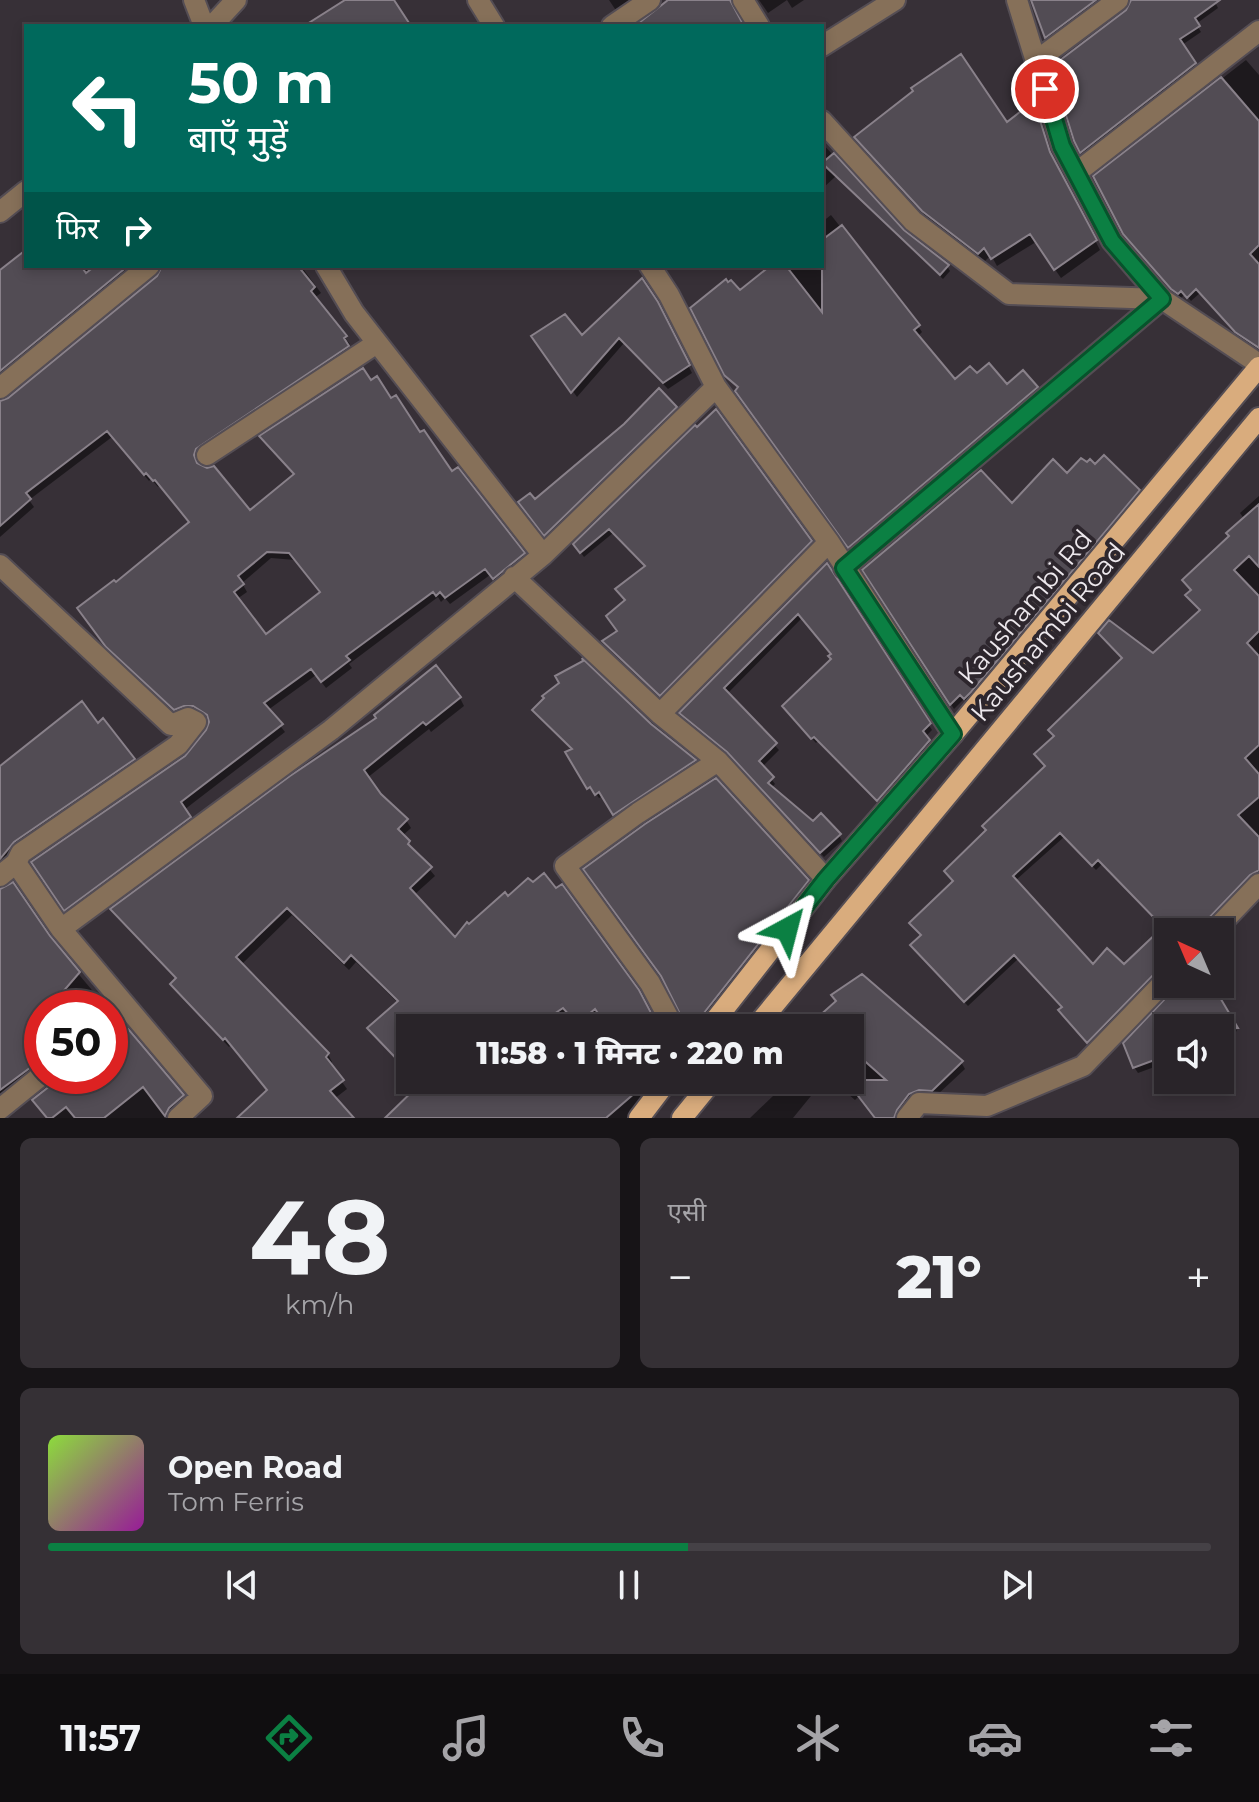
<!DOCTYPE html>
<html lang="hi">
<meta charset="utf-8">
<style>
:root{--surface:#292429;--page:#353035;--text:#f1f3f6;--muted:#a5a4a8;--line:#454146;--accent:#0b8043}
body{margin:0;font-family:Montserrat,"Noto Sans Devanagari",sans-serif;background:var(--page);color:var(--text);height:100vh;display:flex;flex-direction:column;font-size:30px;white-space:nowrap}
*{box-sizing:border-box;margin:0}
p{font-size:26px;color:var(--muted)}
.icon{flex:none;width:44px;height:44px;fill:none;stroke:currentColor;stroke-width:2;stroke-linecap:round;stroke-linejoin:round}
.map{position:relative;height:1118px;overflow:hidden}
.side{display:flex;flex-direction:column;gap:20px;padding:20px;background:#171417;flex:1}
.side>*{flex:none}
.hud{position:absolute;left:24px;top:24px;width:800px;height:244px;border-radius:0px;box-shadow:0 4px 12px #0003,0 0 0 2px var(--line);background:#00695c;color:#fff;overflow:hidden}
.needle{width:52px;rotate:316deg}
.fabs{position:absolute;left:1154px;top:918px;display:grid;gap:16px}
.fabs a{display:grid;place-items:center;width:80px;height:80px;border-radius:0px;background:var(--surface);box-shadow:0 4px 12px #0003,0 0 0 2px var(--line);font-size:40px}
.speed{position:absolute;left:24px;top:990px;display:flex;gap:16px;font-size:40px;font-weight:700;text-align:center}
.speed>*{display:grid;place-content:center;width:104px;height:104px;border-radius:50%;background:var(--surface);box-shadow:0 4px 12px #0003,0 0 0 2px var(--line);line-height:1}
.speed .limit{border:12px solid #d22;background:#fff;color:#111}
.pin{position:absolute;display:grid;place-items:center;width:68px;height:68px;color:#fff;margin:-34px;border:4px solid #fff;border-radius:50%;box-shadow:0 2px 8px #0007}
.me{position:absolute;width:88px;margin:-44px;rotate:38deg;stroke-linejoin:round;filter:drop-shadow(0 0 6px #0008)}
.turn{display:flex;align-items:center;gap:28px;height:168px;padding:0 32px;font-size:36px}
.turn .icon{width:104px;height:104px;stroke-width:2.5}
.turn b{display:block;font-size:56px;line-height:68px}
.then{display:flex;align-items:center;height:76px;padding:0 32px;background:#0003;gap:16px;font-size:30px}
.big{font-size:60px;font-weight:800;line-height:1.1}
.side .tile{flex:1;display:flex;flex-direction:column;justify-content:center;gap:12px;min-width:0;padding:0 28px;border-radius:12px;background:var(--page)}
.side .dial{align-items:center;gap:0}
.dial b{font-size:104px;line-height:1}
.song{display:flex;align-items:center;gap:24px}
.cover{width:96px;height:96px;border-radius:12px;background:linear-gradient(135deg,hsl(90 70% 55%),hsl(300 70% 35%))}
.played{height:8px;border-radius:4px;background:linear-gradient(90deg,var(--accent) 55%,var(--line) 55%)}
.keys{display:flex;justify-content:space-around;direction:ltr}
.heat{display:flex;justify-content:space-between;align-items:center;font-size:44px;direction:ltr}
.side .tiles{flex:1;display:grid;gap:20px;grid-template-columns:1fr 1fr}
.tile:last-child{grid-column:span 2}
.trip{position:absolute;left:396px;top:1014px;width:468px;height:80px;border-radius:0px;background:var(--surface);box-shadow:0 4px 12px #0003,0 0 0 2px var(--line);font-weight:800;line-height:80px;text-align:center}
.tabs{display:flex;height:128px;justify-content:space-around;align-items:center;background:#100e10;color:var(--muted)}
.tabs .icon{width:56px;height:56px}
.tabs .active{color:var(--accent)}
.tabs b{font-size:36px;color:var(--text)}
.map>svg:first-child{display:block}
</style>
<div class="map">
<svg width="1259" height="1118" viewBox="0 0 1259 1118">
<rect width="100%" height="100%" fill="#373037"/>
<!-- shadow -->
<path fill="#0007" fill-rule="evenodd" d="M609 0H641L619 15Z
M759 0H804L792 8 787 0 768 13Z
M1033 0H1106L1050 42Z
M1133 0H1222L1216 4 1218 8 1196 24 1201 32 1182 45 1198 69 1085 157 1076 140Z
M1246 60 1259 75V350L1240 337 1200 293 1191 301 1185 294 1181 298 1176 294 1128 239 1095 177Z
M1034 104 1055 163 1100 250 1061 278 1036 242 997 266 991 255 984 262 929 220 857 138 1007 125Z
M822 143 902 231 947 266 950 271 943 279 836 176 822 189Z
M831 215 918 326 922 332 917 337 955 381 977 376 1007 386 1036 388 1040 394 853 553 741 398 739 389 726 374 693 309 728 279 740 293 774 266H822V222Z
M26 255V266H141L0 383V272Z
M163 266H301L321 293 314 298 350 344 347 346 351 354 203 451 197 464 249 513 295 475 266 443 420 435 527 561 498 585 490 575 450 604 445 598 441 602 438 597 349 664 352 668 326 688 316 675 268 710 285 732 184 810 194 825 70 916 38 869 187 757 208 731 210 720 199 713 179 716 113 654 84 615 115 585 191 523 160 485 158 487 151 479 149 481 112 437 29 500 34 507 0 537V402L9 400 159 277ZM271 558 295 560 322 593 266 637 237 599 247 592 242 583Z
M661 311 692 373 668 389 624 343 577 397 538 342 582 338Z
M675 408 678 413 548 539 523 507Z
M695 428 814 547 664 700 604 642 619 632 627 602 646 567 613 533 584 557 579 550Z
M1138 491 1142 497 968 703 964 699 954 709 865 570 1012 505Z
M1259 496V878L1205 932H1168V971L1091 1048 1064 1016 1063 1008 1018 959 968 1006 916 951 923 937 915 929 1047 767 1055 737 1123 660 1100 634 1153 656 1201 612 1191 601 1231 537 1245 520 1240 513ZM1064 837 1096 870 1102 864 1164 929 1124 966 1093 967 1015 881Z
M827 566 932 730 925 737 932 747 881 806 818 741 816 743 788 712 833 660 832 655 802 618 727 694 779 750 762 767 775 784 771 788 813 824 839 835 842 841 824 857 733 758 685 719 682 713Z
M460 698 464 706 431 732 429 729 367 778 380 795 406 820 411 828 402 836 435 876 414 895 455 940 657 1028H410V1074L374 1036 398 1003 356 962 349 970 292 915 241 965 328 1054 332 1062 330 1065 347 1089 334 1099 352 1118H240L269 1092 231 1045 229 1047 177 992 172 984 177 980 113 909Z
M537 715 650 725 697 766 617 819 603 796 599 798 594 791 592 792 568 753 573 750Z
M98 725 134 760 138 767 0 871V765L12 757Z
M807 881 811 887 699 1028H688L687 1021 666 980Z
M0 890 49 939 107 1008H42V1072L0 1103Z
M1180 984H1209L1237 1031 1220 1038V1028H1168V1062L1138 1073 1134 1067Z
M837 1002 961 1062 965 1069 936 1096 899 1118H876L859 1096 855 1100 832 1080H850V1028H810Z
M110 1033 182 1096 187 1104 173 1118H48L55 1076H110Z
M416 1080H662L632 1118H388L421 1086Z
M780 1080H824L793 1118H750L773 1096 770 1091Z"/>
<!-- building -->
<path fill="#524c54" stroke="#89818a" stroke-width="2" fill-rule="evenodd" d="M345 0H394L411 26H304Z
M668 0H730L744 26H635Z
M1031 0H1096L1045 38Z
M1131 0H1220L1195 18 1200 26 1180 39 1196 63 1080 153 1074 141 1051 67 1126 10Z
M961 54 1007 122 1034 101 1050 152 1097 240 1054 270 1030 234 991 259 984 248 978 254 922 211 854 137 913 91 911 88Z
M1221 77 1259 121V245L1250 254 1259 264V348L1235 332 1196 289 1187 298 1181 291 1178 294 1171 289 1123 234 1093 176Z
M834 153 904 230 949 265 940 275 822 163Z
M842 225 920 325 914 330 955 379 970 366 977 373 989 363 1007 384 1023 370 1038 387 848 548 735 391 738 387 724 375 690 308 726 279 728 282 731 280 740 290 770 266H786L822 312V240Z
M23 252 26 255V266H81L86 273 95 266H128L0 371V270Z
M162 266H298L315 287 311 291 347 336 344 338 349 346 196 449 194 455 197 463 207 468 214 466 250 510 294 474 259 436 363 368 371 380 377 376 391 398 396 395 420 432 424 430 452 471 458 467 525 553 493 579 485 569 445 598 440 592 436 596 433 592 346 656 350 660 321 682 311 669 264 703 283 724 181 802 191 817 64 911 31 862 185 756 206 730 209 722 207 715 193 706H184L174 710 106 647 77 608 114 580 116 582 189 522 155 480 153 481 146 473 144 475 107 431 26 493 31 499 0 526V401L8 398 157 276ZM267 552 289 553 320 592 266 634 234 592 244 584 238 576Z
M642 278 658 302 690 365 663 383 619 338 571 393 531 336 565 314 582 335Z
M659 388 677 407 544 536 518 502 530 493 535 499 624 424Z
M716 409 812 541 660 696 602 641 617 631 606 616 625 600 615 589 645 566 609 529 580 553 573 544 695 425 697 427Z
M1104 455 1140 490 971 692 964 699 960 695 950 705 862 570 981 470 1012 503 1053 459 1067 473 1081 458 1087 462 1090 459 1095 464Z
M1259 504V567L1249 556 1234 570 1259 596V631L1247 643 1259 656V745L1245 758 1259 774V797L1238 815 1259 837V870L1250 875 1204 923 1200 932H1168V965L1159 969 1087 1043 1058 1010 1062 1007 1014 955 964 1002 910 945 921 935 909 923 953 881 944 871 986 830 982 826 1045 766 1034 754 1054 736 1048 730 1122 658 1098 633 1109 620 1153 653 1200 610 1185 595 1191 590 1182 580 1229 536 1226 533ZM1060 833 1092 866 1098 860 1163 927 1124 964 1107 948 1093 964 1013 876Z
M827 563 931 723 923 731 930 740 877 801 814 737 811 739 782 706 831 659 828 656 831 654 798 614 724 688 777 743 759 761 774 777 768 783 813 821 821 813 841 834 820 853 727 752 679 713Z
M582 658 651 724 696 760 613 815 599 792 595 795 590 787 587 789 565 752 572 749 532 710 544 698 542 696 559 683 555 676 583 661Z
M436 665 461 697 426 725 423 722 364 770 381 794 408 819 398 829 410 841 408 844 432 867 410 888 455 937 467 922 469 924 505 892 508 896 528 878 533 882 544 873 556 888 562 884 639 990 659 1028H608L595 1009 577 1024 563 1008 533 1028H410V1073L367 1028 398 1001 351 955 344 963 287 908 236 957 329 1053 326 1057 344 1080 330 1091 354 1118H237L267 1090 225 1038 223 1040 170 984 176 978 110 909 290 776 376 718 374 715Z
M82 701 98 723 103 718 135 759 14 842 0 859V766Z
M716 778 809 880 700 1018 687 1028 661 976 583 869 645 824Z
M13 882 50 936 80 972 49 1008H42V1039L32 1050 42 1062 34 1065 0 1090V889Z
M862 974 963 1061 932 1091 919 1090 909 1094 897 1110 894 1118H875L846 1080H886L850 1048V1028H828L817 1018 836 1001 831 995Z
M1179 984H1212L1238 1028H1168V1055L1133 1068 1123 1043Z
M124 1024 184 1095 169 1108 165 1116 143 1087 104 1118H75L66 1107 52 1118H47L32 1100 51 1085 55 1076H110V1032Z
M424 1080H650L606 1118H385Z"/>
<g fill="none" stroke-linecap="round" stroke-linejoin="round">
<defs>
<path id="minor" d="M194 0 204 26
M478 0 494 26
M743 0 759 26
M1017 0 1062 146 1112 241 1162 299 1259 364
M212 26 236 0
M612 26 650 0
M822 46 895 0
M1036 61 1118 0
M822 121 913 221 1009 294 1162 299
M1076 173 1259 31
M0 212 26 191
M326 266 354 313 543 555
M716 387 829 542 953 734
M0 388 149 266
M207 455 377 343
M0 565 171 725 188 718 196 722 178 745 21 853 16 863 0 876
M844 568 1162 299
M514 577 660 714 718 761 826 879
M660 714 829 542
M16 863 61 929 202 1096 178 1118
M61 929 331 730 543 555 716 387 669 295 650 266
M1213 932 1259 884
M110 1019 126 1006
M674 1028 650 983 565 866 638 813 718 761
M0 1109 42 1075
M907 1118 919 1103 987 1106 1083 1066 1168 978"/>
<path id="major" d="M709 1028 826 879 953 734 1259 367
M755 1028 1259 418
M639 1118 668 1080
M682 1118 713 1080"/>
</defs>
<!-- minor casing -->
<use href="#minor" stroke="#544d54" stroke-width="24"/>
<!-- major casing -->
<use href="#major" stroke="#544d54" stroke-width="24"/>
<!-- minor -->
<use href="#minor" stroke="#867059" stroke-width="20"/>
<!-- major -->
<use href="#major" stroke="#d9ac7d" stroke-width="20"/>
</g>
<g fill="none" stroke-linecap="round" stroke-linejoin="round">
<defs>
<path id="route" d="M787 929 826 879 953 734 844 568 1162 299 1112 241 1062 146 1045 89"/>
</defs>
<!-- route casing -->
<use href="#route" stroke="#07532c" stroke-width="20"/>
<!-- route -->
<use href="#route" stroke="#0b8043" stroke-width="14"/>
</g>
<g text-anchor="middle" stroke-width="8" stroke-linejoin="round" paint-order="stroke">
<!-- street labels -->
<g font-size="26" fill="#ede8ed" stroke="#2d262d">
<text transform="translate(1025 607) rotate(-50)" y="9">Kaushambi Rd</text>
<text transform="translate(1048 632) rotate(-50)" y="9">Kaushambi Road</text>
</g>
</g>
</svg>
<div class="fabs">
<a><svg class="needle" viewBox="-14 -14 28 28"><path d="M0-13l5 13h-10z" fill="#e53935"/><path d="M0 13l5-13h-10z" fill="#a5a4a8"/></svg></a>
<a><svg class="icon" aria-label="sound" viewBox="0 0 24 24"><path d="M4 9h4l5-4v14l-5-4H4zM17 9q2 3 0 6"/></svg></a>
</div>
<div class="speed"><div class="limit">50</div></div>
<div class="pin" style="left:1045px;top:89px;background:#d93025"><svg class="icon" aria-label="arrive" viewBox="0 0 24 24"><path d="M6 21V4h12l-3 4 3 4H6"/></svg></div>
<svg class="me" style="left:787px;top:929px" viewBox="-20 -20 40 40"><path d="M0-17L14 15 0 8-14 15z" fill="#0b8043" stroke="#fff" stroke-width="4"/></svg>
<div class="trip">11:58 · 1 मिनट · 220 m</div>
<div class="hud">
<div class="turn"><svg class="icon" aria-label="left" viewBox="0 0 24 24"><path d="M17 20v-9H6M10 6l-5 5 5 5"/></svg><div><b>50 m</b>बाएँ मुड़ें</div></div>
<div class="then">फिर<svg class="icon" aria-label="right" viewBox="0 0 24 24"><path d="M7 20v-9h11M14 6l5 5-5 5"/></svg></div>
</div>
</div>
<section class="side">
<div class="tiles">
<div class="tile dial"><b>48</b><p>km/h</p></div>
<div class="tile"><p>एसी</p>
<div class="heat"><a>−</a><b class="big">21°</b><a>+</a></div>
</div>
<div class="tile">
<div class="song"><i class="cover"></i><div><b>Open Road</b><p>Tom Ferris</p></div></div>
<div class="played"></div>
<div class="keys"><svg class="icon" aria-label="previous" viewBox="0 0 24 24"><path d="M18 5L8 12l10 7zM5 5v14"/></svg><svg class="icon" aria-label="pause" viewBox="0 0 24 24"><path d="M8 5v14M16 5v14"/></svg><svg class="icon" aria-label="next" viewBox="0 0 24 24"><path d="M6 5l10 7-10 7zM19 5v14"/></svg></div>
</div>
</div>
</section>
<nav class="tabs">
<b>11:57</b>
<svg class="icon active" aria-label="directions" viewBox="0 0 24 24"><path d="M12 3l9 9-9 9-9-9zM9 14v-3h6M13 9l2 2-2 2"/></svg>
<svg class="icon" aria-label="music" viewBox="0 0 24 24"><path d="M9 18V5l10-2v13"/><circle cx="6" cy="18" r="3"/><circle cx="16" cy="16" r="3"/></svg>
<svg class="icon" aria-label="phone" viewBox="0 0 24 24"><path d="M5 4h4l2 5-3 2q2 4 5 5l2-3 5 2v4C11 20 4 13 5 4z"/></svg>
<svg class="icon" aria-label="climate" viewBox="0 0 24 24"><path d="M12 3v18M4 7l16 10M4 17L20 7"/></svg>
<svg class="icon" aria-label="car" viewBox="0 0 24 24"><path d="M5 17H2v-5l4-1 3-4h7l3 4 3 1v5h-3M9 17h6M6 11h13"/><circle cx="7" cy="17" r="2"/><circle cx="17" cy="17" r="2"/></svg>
<svg class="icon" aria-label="filters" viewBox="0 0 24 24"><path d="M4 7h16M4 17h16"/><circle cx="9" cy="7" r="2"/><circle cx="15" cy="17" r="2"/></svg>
</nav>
